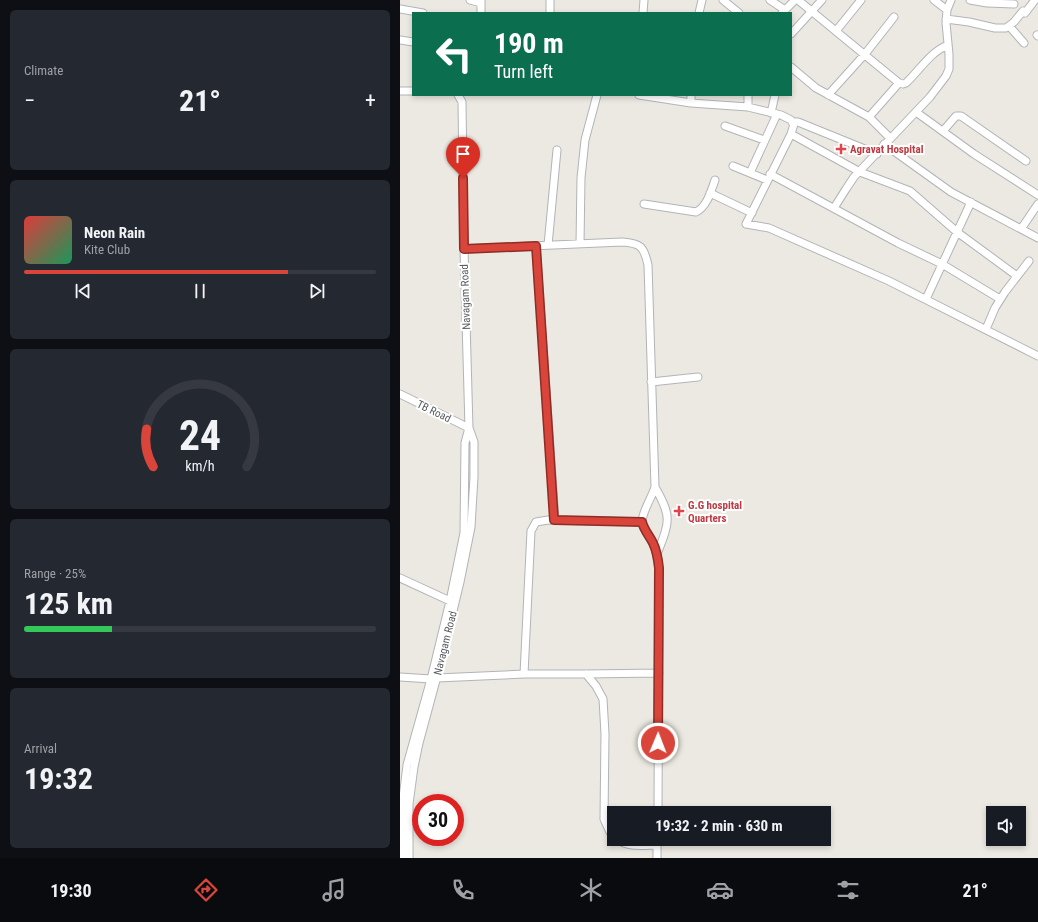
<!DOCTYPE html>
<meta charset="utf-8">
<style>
:root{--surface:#171b24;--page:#242831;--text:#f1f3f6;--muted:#9ea1a6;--line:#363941;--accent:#d9453a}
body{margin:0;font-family:"Roboto Condensed",sans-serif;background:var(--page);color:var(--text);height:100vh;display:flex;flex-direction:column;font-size:15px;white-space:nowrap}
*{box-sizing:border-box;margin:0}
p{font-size:13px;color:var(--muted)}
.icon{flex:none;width:22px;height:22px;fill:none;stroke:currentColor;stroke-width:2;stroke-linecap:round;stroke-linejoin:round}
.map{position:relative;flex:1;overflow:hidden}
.sheet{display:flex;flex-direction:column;gap:10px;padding:10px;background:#0d0f14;width:400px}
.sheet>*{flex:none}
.top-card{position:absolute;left:12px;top:12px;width:380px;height:84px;border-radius:0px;box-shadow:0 2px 6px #0003;background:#0b6e4f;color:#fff;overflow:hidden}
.fabs{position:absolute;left:586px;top:806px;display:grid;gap:8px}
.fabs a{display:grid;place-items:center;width:40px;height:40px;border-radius:0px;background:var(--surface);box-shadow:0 2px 6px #0003;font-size:20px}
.speed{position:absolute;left:12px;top:794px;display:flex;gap:8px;font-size:20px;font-weight:700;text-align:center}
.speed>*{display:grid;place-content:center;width:52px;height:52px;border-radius:50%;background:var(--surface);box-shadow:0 2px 6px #0003;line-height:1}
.speed .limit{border:6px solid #d22;background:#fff;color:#111}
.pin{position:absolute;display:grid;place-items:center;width:34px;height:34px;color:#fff;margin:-41px -17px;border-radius:50% 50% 50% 0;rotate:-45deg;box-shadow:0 0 4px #0007}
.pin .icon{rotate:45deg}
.me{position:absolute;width:44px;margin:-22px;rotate:1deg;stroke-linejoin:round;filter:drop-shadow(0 0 3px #0008)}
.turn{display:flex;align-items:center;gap:14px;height:84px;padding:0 16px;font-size:18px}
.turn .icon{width:52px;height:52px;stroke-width:2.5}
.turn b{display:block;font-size:28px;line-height:34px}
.big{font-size:30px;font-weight:700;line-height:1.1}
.sheet .tile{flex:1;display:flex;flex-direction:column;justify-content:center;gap:6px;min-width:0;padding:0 14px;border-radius:6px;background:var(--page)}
.sheet .dial{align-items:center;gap:0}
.dial svg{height:104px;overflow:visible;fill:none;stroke:var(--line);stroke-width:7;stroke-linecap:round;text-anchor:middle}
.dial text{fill:var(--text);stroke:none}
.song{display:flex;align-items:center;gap:12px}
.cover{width:48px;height:48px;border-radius:6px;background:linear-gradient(135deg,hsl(0 70% 55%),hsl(150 70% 35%))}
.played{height:4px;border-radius:2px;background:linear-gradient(90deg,var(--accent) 75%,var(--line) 75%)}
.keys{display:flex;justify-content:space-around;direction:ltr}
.heat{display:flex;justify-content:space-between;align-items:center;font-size:22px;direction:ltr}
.charge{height:6px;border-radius:3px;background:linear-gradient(90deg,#34c759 25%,var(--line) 0)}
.trip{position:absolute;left:207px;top:806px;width:224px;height:40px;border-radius:0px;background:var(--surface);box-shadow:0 2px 6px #0003;font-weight:700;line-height:40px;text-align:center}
.dock{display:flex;height:64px;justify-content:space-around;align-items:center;background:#090b0e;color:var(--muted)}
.dock .icon{width:28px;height:28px}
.dock .active{color:var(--accent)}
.dock b{font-size:18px;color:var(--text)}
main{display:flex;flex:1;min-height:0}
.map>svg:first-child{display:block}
</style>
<main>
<section class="sheet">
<div class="tile"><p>Climate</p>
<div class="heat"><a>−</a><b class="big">21°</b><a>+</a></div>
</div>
<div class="tile">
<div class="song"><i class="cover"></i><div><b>Neon Rain</b><p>Kite Club</p></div></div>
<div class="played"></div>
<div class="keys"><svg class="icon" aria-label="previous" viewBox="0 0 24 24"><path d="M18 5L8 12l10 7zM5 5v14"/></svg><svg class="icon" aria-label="pause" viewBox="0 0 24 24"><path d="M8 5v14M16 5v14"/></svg><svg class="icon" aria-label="next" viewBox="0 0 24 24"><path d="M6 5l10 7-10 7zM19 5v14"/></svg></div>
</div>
<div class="tile dial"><svg viewBox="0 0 100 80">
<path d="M14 69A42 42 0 1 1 86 69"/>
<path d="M14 69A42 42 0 0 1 9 40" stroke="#d9453a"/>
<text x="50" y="56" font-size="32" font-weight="700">24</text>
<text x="50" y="72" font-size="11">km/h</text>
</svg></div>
<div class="tile"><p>Range · 25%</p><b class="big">125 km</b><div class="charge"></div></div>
<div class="tile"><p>Arrival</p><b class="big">19:32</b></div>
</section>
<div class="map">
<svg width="638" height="858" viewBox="0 0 638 858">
<rect width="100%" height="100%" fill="#ebe9e1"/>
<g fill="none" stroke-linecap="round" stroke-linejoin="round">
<defs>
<path id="minor" d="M70 0 81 3
M81 0V13
M323 0 339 13
M370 0 385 10
M398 0 499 83 503 84 506 83C520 70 530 52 548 45
M534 0 547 10
M570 0 587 3 614 4
M0 9 23 13
M150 13V0
M243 13 244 0
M299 13 302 0
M382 13 395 0
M625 13 635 0
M546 19 569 22 595 28H606L614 22 623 11
M610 27 624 43
M436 31 461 0
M391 34 422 0
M637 35 638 36
M0 40 13 42
M391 67 416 88 469 117 490 138
M0 91H13
M239 95 291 103 348 107 381 115 391 120 394 124 391 134 346 224 369 228 489 281 638 356
M348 95V107
M428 95 465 54 494 17
M291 103V95
M516 112 574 154 638 195
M371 113 375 95
M469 117 499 83
M392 122H398L477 154
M325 126 364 140
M543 131 556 116H561L626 161
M391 134 460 172 510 191 557 232 617 276
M484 144 551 192 638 238
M333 166 367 180
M350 173 377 114
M370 174 498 243 542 264 600 299
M310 193 352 213
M244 204 296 212C307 207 311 191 315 180
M434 208 446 189 454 177 530 97 546 76 549 69V54L546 23 547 10 551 0
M621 229 638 204
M180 244 181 178 185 140 197 95
M148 245 157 150
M136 246 155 520
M64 249 222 242C241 243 244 247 248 265L255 487C252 497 242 512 242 522 243 529 249 535 252 541 257 550 258 559 259 568L258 813
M526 299 571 202
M586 329 595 308 605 292 629 261
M251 382 298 377
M0 394 69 428
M255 487C272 517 270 521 257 554
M0 578 50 601
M124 674 131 531 136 522 148 520 242 522
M186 674 196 686 203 699 205 734 204 819 210 832 214 836
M0 677 31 679
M37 678 124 674H186L259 673
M217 839C227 848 245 845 257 845
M257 839V858
M3 858 2 806 7 765 31 679 50 601 64 533 65 443 69 428 64 249 62 102 58 95
M9 858V804L14 767 19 743 39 669 60 582 71 527 74 477V442L69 428"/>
</defs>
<!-- minor casing -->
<use href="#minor" stroke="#b2b4b8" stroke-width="9"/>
<!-- minor -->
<use href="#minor" stroke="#fff" stroke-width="7"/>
</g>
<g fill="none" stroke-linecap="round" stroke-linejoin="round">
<defs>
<path id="route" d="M63 178 64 249 136 246 154 520 242 522C244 530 249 535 253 543 257 551 258 559 259 568L258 743"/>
</defs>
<!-- route casing -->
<use href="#route" stroke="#8d2d26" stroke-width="10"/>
<!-- route -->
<use href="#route" stroke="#d9453a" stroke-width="7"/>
</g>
<!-- markers -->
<g fill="#e0444e" stroke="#fff" stroke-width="1.5">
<path d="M439 143h4v4h4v4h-4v4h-4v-4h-4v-4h4z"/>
<path d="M277 505h4v4h4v4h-4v4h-4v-4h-4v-4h4z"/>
</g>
<g text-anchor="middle" stroke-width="4" stroke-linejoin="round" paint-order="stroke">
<!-- health labels -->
<g font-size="11" font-weight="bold" fill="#be3a42" stroke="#fff" text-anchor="start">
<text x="450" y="153">Agravat Hospital</text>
<text x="288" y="509">G.G hospital<tspan x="288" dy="13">Quarters</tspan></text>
</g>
<!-- street labels -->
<g font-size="11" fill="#5a5d61" stroke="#fff">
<text transform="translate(65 297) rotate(-92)" y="4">Navagam Road</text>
<text transform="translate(34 411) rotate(26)" y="4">TB Road</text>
<text transform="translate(45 643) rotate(-76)" y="4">Navagam Road</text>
</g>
</g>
</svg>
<div class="fabs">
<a><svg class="icon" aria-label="sound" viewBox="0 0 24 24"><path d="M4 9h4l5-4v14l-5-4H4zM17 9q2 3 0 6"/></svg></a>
</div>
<div class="speed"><div class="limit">30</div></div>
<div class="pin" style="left:63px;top:178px;background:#d93025"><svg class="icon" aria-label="arrive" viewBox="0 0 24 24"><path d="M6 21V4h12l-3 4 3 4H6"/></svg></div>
<svg class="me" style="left:258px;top:743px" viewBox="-20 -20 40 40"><circle r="17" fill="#d9453a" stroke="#fff" stroke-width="3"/><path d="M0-11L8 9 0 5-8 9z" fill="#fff"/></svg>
<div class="trip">19:32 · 2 min · 630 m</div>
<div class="top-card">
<div class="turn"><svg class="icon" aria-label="left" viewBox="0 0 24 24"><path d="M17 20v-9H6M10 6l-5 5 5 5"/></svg><div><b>190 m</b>Turn left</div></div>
</div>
</div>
</main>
<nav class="dock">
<b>19:30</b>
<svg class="icon active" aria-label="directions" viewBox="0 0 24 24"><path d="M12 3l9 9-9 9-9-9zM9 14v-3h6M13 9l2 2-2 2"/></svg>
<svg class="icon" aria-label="music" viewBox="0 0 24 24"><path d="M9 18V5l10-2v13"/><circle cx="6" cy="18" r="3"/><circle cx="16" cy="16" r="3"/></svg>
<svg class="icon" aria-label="phone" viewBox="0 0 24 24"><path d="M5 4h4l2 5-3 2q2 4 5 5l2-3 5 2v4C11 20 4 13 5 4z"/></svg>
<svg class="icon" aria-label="climate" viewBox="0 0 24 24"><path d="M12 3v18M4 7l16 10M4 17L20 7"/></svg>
<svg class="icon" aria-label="car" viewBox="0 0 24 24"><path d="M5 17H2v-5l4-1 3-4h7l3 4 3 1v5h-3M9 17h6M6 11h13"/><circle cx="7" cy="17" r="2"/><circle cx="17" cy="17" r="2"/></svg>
<svg class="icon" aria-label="filters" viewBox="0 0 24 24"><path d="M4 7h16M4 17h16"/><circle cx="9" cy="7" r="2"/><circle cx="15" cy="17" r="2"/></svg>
<b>21°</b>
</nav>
